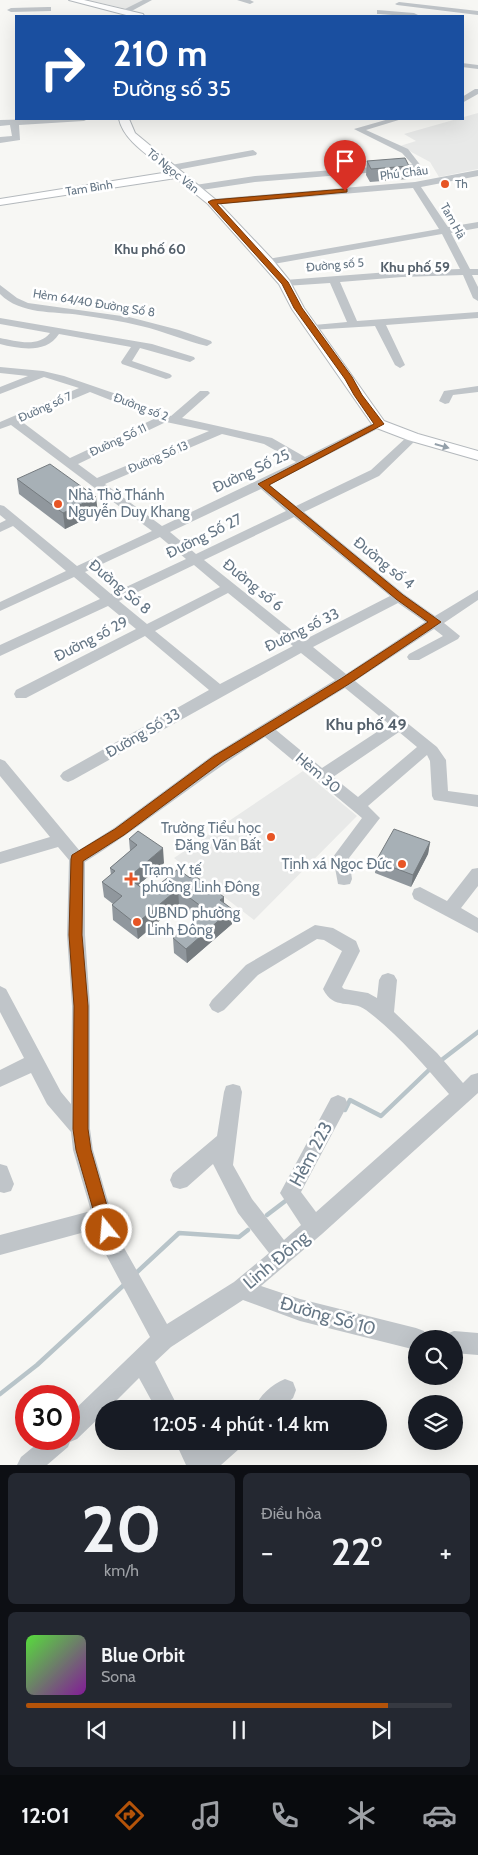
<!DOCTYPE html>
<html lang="vi">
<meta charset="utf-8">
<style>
:root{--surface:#171b24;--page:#242831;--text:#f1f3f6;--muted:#9ea1a6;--line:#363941;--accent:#b45309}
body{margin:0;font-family:Cabin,sans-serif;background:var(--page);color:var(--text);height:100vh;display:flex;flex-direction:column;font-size:19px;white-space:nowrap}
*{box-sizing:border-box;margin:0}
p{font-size:16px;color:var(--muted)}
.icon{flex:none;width:28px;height:28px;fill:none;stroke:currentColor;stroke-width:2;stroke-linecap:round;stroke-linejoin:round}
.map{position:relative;height:1465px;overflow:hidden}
.sheet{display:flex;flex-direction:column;gap:8px;padding:8px;background:#0d0f14;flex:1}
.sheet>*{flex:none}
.guide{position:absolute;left:15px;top:15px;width:449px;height:105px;border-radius:0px;box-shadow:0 5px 20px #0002;background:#1a4fa0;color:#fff;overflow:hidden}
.tools{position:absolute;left:408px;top:1330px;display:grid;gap:10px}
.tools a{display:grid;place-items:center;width:55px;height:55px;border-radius:50%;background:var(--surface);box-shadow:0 5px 20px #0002;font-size:25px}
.speed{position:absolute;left:15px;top:1385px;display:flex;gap:10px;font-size:25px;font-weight:700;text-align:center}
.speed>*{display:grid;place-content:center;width:65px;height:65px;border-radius:50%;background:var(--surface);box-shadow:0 5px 20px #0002;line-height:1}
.speed .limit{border:8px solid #d22;background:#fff;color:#111}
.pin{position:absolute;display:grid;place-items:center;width:42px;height:42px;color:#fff;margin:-51px -21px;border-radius:50% 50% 50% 0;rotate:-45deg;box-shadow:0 0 5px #0007}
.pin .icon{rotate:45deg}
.me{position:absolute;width:55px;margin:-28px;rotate:343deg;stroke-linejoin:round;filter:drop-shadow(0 0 4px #0008)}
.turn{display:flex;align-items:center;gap:18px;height:105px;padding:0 15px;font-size:22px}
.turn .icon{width:65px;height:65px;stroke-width:2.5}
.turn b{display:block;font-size:35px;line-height:42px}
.big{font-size:38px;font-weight:600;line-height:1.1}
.sheet .widget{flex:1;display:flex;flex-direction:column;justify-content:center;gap:8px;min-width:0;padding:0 18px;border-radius:8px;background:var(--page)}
.sheet .dial{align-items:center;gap:0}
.dial b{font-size:65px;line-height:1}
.song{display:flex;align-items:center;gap:15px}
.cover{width:60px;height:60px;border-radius:8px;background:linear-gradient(135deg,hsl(110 70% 55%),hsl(290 70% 35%))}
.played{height:5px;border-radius:2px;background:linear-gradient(90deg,var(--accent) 85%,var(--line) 85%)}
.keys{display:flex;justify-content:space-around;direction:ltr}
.heat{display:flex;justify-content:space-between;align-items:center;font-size:28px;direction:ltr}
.sheet .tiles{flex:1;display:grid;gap:8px;grid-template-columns:1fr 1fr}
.widget:last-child{grid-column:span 2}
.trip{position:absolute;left:95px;top:1400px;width:292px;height:50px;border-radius:25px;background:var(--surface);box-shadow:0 5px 20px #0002;font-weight:600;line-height:50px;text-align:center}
.menu{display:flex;height:80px;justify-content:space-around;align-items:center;background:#090b0e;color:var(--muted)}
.menu .icon{width:35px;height:35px}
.menu .on{color:var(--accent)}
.menu b{font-size:22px;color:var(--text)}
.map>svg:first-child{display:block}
</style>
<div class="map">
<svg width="478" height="1465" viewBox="0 0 478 1465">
<rect width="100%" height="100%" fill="#f7f7f4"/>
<!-- built -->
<path fill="#e8e9e8" d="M87 0H146L127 9Z
M478 113V169L439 177 430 162 400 146 416 141 404 134Z
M303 771 357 816 254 920 174 858Z"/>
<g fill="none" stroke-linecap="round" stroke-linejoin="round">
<!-- stream -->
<path stroke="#b8c4c9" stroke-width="4.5" d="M439 1062 478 1032
M345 1110 350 1100 381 1116 430 1069
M267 1215 288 1199
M135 1274 179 1233 239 1237 248 1230
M0 1394 37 1365 125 1284"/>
<defs>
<path id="major" d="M69 0H84L143 14 144 16H130Z
M119 119H129L135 133 216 200 272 259 289 280 304 308 384 421 418 434 478 451V460L408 440 374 427 292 309 279 284 208 204 176 178 0 205V199L169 172C152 157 124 142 119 119Z"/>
</defs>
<!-- major casing -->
<use href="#major" stroke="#b4b9bd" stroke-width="2"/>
<!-- minor -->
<path fill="#c0c5c9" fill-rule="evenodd" d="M143 0H152L126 14 119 12Z
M237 0H250L254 2 250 4Z
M399 2 478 11V15L397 5 395 4Z
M48 7H51V11L11 12 7 10 11 8Z
M377 10 414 13 418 15 404 16 380 14H377Z
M462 63 478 65V69L462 67Z
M475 89H478V94L462 103V97Z
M37 119H88L84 121 19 125 20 140 0 143V137L12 136 10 125 0 126V120Z
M389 119H402L366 130 408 149 425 171 424 173H418L415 169 255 182 195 191 190 188 195 185 255 176 412 164 402 153 354 129Z
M253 150 257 153 256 155 171 171 167 168 171 165Z
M478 170V176L421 187 448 227 478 222V228L451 233 470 269H478V275H472L478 287V301L473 298 463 275 402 277 340 282 357 321 478 312V318L386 325 405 365 400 368 395 365 375 326 310 330 309 328 314 325 347 322 330 283 285 286 280 283 285 280 402 271 460 269 442 234 268 265 263 262 268 259 439 229 413 188 212 205 207 202 212 199 415 182Z
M0 285 17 298 28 303 129 317 179 330 211 341 212 343 207 346C185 341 163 331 141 326 121 321 100 318 80 315 53 311 21 315 0 294Z
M0 318 152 344 194 357 195 359 190 362 140 348 132 361 170 374 172 376 170 378 166 379 122 364 121 362 131 347 59 334C46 354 20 349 0 344V338C16 341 38 348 50 333L0 324Z
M0 367 43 371 64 376 128 398 171 416 200 391H208L210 393 208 395 182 418 272 438 305 457 375 422H383L385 424 383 426 270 485 296 506 371 470 409 435H417L419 437 417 439 379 476 304 512 404 594 435 616 478 590V600L444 623 460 636 458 639 419 660H409L407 657 409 654 443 636 434 629 355 681 437 747 446 760 448 791 478 795V807L434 800 432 796 430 761 427 755 368 806 380 818 349 858 352 879 350 884 344 885 338 884 333 857 362 818 265 737C203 776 147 823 85 862V935L90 1006V1129L93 1150 119 1239 167 1324 234 1282 269 1253 238 1213 213 1164 187 1187 180 1189 173 1187 170 1180 173 1173 217 1136 224 1092 226 1086 233 1084 240 1086 242 1092 233 1165 252 1199 284 1240 301 1225 280 1193 331 1098 338 1095 345 1098 348 1104 301 1192 316 1212 449 1094C424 1065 397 1033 366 1010 351 999 334 1011 323 989L342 951 324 940 317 939 258 975 224 1010 218 1013 212 1010 209 1005 212 1000 246 965 315 925 333 928 356 941 360 951 342 987 344 989 368 993 377 998 379 980 382 975 388 973 394 975 397 980 394 1012 437 1053 463 1083 471 1075 478 1073V1093L322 1234 261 1286 300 1299 416 1328 424 1331 427 1339H416V1350L300 1321 243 1300 171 1347 155 1362 179 1409H156L139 1378 108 1409H104V1413L77 1439 70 1442 68 1447 47 1465H17L21 1457 43 1439H69V1415L150 1337 103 1249 96 1229 0 1255V1235L91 1211 73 1150 71 1132 47 1104 31 1073 0 1087V1070L24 1058 0 1012V986L6 989 61 1092 71 1104 72 1006 67 935 69 860 58 847 0 864V852L50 837 0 776V759L5 761 79 850 114 828 213 755 335 680 301 653 73 780 68 782 63 780 60 776 63 772 209 690 145 636 26 698H16L14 694 16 690 136 629 108 606 0 656V645L100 599 74 577 0 611V602L66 571 13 526 0 532V523L6 520 0 515V505L4 506 77 566 152 531 11 425 0 429V422L79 388 44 377 0 394V387L28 376 0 373ZM90 392 156 418 70 458 21 421ZM166 422 209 431 97 478 78 464ZM222 434 264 444 296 462 162 526 105 484ZM261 489 286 511 196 554 170 532ZM294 517 390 596 304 640 204 560ZM160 537 186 559 111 594 85 572ZM194 565 220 587 147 624 119 601ZM228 593 293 646 220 684 155 631ZM398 603 425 622 346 674 313 647ZM345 688 389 724 322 768 276 730ZM399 732 417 747 358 797 333 777Z
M478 386V392L453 395 449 403 445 404 439 401 444 391Z
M478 868V886L461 908 478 918V933L414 899 412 894 414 889 420 887 447 901 472 869Z
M0 1164 7 1166 14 1184 11 1191 4 1193 0 1192Z
M454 1331 478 1333V1355L454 1353V1339H445L446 1334Z
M285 1379 293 1382 296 1390 293 1398 281 1409H254C259 1396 272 1384 285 1379Z
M175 1441H198L203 1450 213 1441H242L239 1449 221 1465H186Z"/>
<!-- major -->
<use href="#major" fill="#fff" fill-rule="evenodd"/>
</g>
<!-- wall -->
<path fill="#90979d" d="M367 161 409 166 408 179 370 182 366 175Z
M17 479 98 513 65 529 19 494Z
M129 839 164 863 138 885 149 893 178 869 224 903 232 924 187 963 174 953 173 938 197 918 179 904 138 939 113 920 112 905 113 904 104 897 102 882 111 875 110 868 130 851Z
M430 842 428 854 411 887 375 873 376 861Z"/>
<!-- shaded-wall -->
<path fill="#757b7f" d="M96 497 98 513 65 529 63 513Z
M430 842 428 854 411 887 413 875Z
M163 848 164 863 129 893 128 878Z
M178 889 179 904 138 939 136 924Z
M224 897V912L220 900Z
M232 909V924L187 963 186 949Z"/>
<!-- building -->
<path fill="#a7b0b6" stroke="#757b7f" d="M405 158 409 166 371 169 367 161Z
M50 464 96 497 63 513 17 479Z
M394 829 430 842 413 875 376 861Z
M138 831 163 848 128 878 149 893 178 869 190 878 194 875 224 897 220 900 232 909 186 949 173 938 206 910 178 889 136 924 112 905 122 896 102 882 115 871 110 868 137 845 129 839Z"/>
<!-- one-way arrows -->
<defs><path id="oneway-solid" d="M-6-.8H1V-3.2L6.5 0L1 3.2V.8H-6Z" transform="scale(1.25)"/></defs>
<use fill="#94a0aa" href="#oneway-solid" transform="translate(442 446) rotate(16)"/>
<!-- route -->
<path fill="#b45309" stroke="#753606" d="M345 189H347V192L217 204 288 282 302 308 352 377 362 395 384 424 269 485 403 595 441 622 349 684 222 762 124 835 83 861 82 935 88 1006V1129L91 1150 114 1230 112 1235 107 1237 101 1235 99 1230 76 1150 73 1129 74 1006 69 935 71 859 72 855 115 829 214 756 342 678 428 622 396 599 258 484 374 424 354 395 345 379 294 308 282 284 208 202 212 200Z"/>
<!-- markers -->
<g fill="#e75525" stroke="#fff" stroke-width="2">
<circle cx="445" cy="184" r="5"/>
<circle cx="58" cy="504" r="5"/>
<circle cx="271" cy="837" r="5"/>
<circle cx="402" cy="864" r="5"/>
<path d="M128.5 871.5h5v5h5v5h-5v5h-5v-5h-5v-5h5z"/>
<circle cx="137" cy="922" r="5"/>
</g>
<g text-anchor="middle" stroke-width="5" stroke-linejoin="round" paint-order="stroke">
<!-- far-street labels -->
<g font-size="12" fill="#667786" stroke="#fff">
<text transform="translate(173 171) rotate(39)" y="4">Tô Ngọc Vân</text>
<text transform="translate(404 173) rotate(-7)" y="4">Phú Châu</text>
<text transform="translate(89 188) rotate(-9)" y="4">Tam Bình</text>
<text transform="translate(453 221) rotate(61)" y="4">Tam Hà</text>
<text transform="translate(335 265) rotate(-5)" y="4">Đường số 5</text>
<text transform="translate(94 303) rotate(9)" y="4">Hẻm 64/40 Đường Số 8</text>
<text transform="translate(45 407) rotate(-24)" y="4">Đường số 7</text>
<text transform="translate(141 407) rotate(21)" y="4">Đường số 2</text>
<text transform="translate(118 440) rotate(-25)" y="4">Đường Số 11</text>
<text transform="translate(158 457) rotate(-23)" y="4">Đường Số 13</text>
</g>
<!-- far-poi labels -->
<g font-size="12" fill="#667786" stroke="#fff" text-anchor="start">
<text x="455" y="188">Th</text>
</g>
<!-- far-neighbourhood labels -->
<g font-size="14" font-weight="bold" fill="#54606b" stroke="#fff">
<text x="150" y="254">Khu phố 60</text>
<text x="415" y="272">Khu phố 59</text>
</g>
<!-- street labels -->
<g font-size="15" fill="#667786" stroke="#fff">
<text transform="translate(251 471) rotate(-25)" y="5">Đường Số 25</text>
<text transform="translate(204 536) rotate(-26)" y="5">Đường Số 27</text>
<text transform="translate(384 563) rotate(39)" y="5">Đường số 4</text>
<text transform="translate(253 585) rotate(39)" y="5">Đường số 6</text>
<text transform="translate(120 587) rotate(40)" y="5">Đường Só 8</text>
<text transform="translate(302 630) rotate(-26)" y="5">Đường số 33</text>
<text transform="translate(91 639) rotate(-27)" y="5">Đường số 29</text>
<text transform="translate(143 733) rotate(-30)" y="5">Đường Số 33</text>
<text transform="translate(318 773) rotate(40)" y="5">Hẻm 30</text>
</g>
<!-- poi labels -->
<g font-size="15" fill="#667786" stroke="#fff" text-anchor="start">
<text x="68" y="500">Nhà Thờ Thánh<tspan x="68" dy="17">Nguyễn Duy Khang</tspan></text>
<text x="261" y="833" text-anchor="end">Trường Tiểu học<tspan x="261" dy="17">Đặng Văn Bất</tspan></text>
<text x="392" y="869" text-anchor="end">Tịnh xá Ngọc Đức</text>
<text x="142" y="875">Trạm Y tế<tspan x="142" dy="17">phường Linh Đông</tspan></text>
<text x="147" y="918">UBND phường<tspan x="147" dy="17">Linh Đông</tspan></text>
</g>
<!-- neighbourhood labels -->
<g font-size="16" font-weight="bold" fill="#54606b" stroke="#fff">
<text x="366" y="730">Khu phố 49</text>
</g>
<!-- near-street labels -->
<g font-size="18" fill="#667786" stroke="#fff">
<text transform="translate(311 1154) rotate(-62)" y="6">Hẻm 223</text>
<text transform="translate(276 1260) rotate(-40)" y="6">Linh Đông</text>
<text transform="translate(328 1316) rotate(16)" y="6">Đường Số 10</text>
</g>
</g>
</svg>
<div class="tools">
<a><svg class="icon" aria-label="search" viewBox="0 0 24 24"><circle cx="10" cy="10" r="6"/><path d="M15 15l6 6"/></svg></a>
<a><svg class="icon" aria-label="layers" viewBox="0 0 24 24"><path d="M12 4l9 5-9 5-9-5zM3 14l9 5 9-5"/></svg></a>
</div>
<div class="speed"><div class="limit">30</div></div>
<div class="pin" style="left:345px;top:191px;background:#d93025"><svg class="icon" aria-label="arrive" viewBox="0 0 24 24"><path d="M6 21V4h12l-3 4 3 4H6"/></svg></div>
<svg class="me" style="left:107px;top:1230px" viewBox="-20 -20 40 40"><circle r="17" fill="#b45309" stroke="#fff" stroke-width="3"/><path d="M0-11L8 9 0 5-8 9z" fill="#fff"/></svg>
<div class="trip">12:05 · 4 phút · 1.4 km</div>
<div class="guide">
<div class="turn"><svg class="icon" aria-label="right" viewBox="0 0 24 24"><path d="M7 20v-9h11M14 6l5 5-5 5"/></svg><div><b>210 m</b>Đường số 35</div></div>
</div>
</div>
<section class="sheet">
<div class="tiles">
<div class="widget dial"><b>20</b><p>km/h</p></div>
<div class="widget"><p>Điều hòa</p>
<div class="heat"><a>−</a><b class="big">22°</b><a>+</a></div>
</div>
<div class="widget">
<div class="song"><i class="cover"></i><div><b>Blue Orbit</b><p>Sona</p></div></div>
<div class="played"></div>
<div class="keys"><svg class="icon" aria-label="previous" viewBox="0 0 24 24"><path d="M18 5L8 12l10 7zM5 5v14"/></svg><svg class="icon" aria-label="pause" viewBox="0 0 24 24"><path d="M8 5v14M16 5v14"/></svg><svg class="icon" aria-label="next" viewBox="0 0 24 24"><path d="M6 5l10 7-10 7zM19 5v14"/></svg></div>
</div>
</div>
</section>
<nav class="menu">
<b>12:01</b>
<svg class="icon on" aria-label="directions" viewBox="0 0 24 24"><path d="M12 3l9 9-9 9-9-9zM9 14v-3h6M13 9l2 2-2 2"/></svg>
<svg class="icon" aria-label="music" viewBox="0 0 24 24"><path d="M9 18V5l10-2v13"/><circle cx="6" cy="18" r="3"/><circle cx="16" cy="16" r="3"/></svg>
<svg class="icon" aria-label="phone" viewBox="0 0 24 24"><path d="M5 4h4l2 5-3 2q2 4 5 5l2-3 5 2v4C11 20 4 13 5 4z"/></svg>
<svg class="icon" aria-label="climate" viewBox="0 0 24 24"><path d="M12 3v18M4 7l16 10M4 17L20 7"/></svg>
<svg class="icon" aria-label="car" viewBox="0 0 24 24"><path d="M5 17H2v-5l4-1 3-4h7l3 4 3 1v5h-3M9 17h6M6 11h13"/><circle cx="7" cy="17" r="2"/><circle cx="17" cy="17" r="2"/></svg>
</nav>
